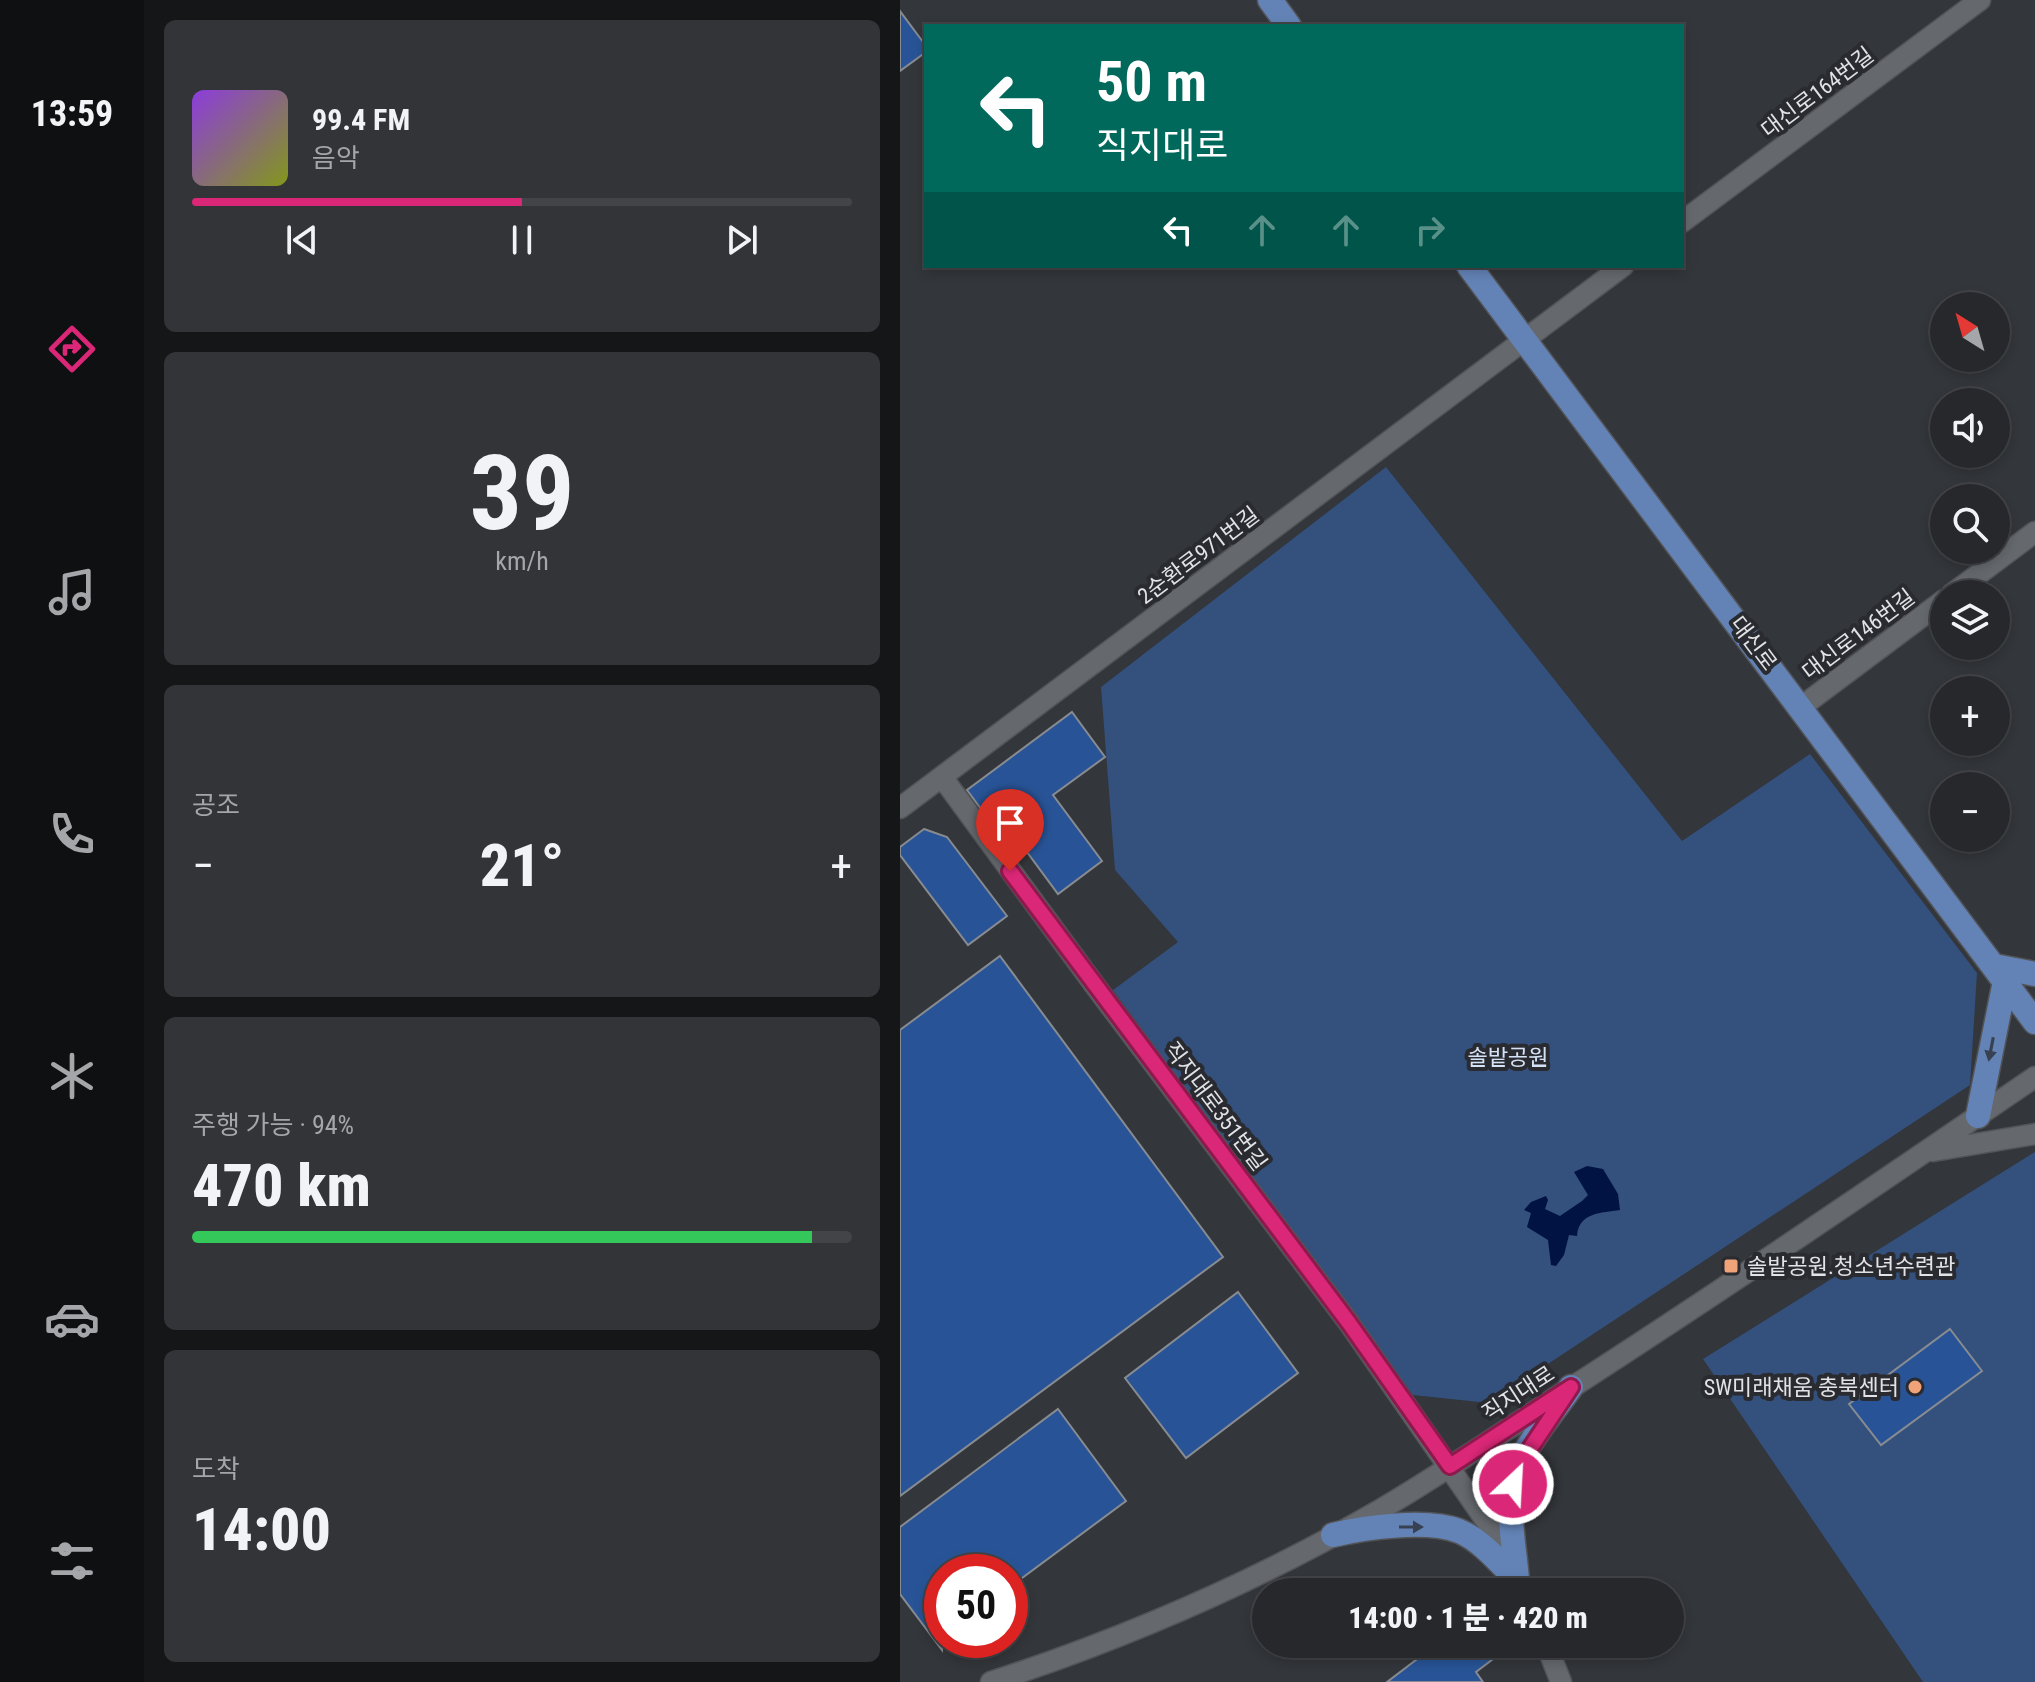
<!DOCTYPE html>
<html lang="ko">
<meta charset="utf-8">
<style>
:root{--surface:#26282c;--page:#323438;--text:#f1f3f6;--muted:#a4a6a9;--line:#424448;--accent:#db2777}
body{margin:0;font-family:"Roboto Condensed","Noto Sans KR",sans-serif;background:var(--page);color:var(--text);height:100vh;display:flex;flex-direction:column;font-size:30px;white-space:nowrap}
*{box-sizing:border-box;margin:0}
p{font-size:26px;color:var(--muted)}
.icon{flex:none;width:44px;height:44px;fill:none;stroke:currentColor;stroke-width:2;stroke-linecap:round;stroke-linejoin:round}
.map{position:relative;flex:1;overflow:hidden}
.panel{display:flex;flex-direction:column;gap:20px;padding:20px;background:#151618;width:756px}
.panel>*{flex:none}
.guide{position:absolute;left:24px;top:24px;width:760px;height:244px;border-radius:0px;box-shadow:0 4px 12px #0003,0 0 0 2px var(--line);background:#00695c;color:#fff;overflow:hidden}
.needle{width:52px;rotate:323deg}
.buttons{position:absolute;left:1030px;top:292px;display:grid;gap:16px}
.buttons a{display:grid;place-items:center;width:80px;height:80px;border-radius:50%;background:var(--surface);box-shadow:0 4px 12px #0003,0 0 0 2px var(--line);font-size:40px}
.speed{position:absolute;left:24px;top:1554px;display:flex;gap:16px;font-size:40px;font-weight:700;text-align:center}
.speed>*{display:grid;place-content:center;width:104px;height:104px;border-radius:50%;background:var(--surface);box-shadow:0 4px 12px #0003,0 0 0 2px var(--line);line-height:1}
.speed .limit{border:12px solid #d22;background:#fff;color:#111}
.pin{position:absolute;display:grid;place-items:center;width:68px;height:68px;color:#fff;margin:-82px -34px;border-radius:50% 50% 50% 0;rotate:-45deg;box-shadow:0 0 8px #0007}
.pin .icon{rotate:45deg}
.me{position:absolute;width:88px;margin:-44px;rotate:25deg;stroke-linejoin:round;filter:drop-shadow(0 0 6px #0008)}
.turn{display:flex;align-items:center;gap:28px;height:168px;padding:0 40px;font-size:36px}
.turn .icon{width:104px;height:104px;stroke-width:2.5}
.turn b{display:block;font-size:56px;line-height:68px}
.lanes{display:flex;align-items:center;height:76px;padding:0 40px;background:#0003;justify-content:center;gap:40px;direction:ltr}
.lanes .off{opacity:.35}
.big{font-size:60px;font-weight:800;line-height:1.1}
.panel .tile{flex:1;display:flex;flex-direction:column;justify-content:center;gap:12px;min-width:0;padding:0 28px;border-radius:12px;background:var(--page)}
.panel .dial{align-items:center;gap:0}
.dial b{font-size:104px;line-height:1}
.song{display:flex;align-items:center;gap:24px}
.cover{width:96px;height:96px;border-radius:12px;background:linear-gradient(135deg,hsl(270 70% 55%),hsl(70 70% 35%))}
.played{height:8px;border-radius:4px;background:linear-gradient(90deg,var(--accent) 50%,var(--line) 50%)}
.keys{display:flex;justify-content:space-around;direction:ltr}
.heat{display:flex;justify-content:space-between;align-items:center;font-size:44px;direction:ltr}
.charge{height:12px;border-radius:6px;background:linear-gradient(90deg,#34c759 94%,var(--line) 0)}
.trip{position:absolute;left:352px;top:1578px;width:432px;height:80px;border-radius:40px;background:var(--surface);box-shadow:0 4px 12px #0003,0 0 0 2px var(--line);font-weight:800;line-height:80px;text-align:center}
main{display:flex;flex:1;min-height:0}
.menu{display:flex;flex-direction:column;width:144px;justify-content:space-around;align-items:center;background:#0f1012;color:var(--muted)}
.menu .icon{width:56px;height:56px}
.menu .active{color:var(--accent)}
.menu b{font-size:36px;color:var(--text)}
.map>svg:first-child{display:block}
</style>
<main>
<nav class="menu">
<b>13:59</b>
<svg class="icon active" aria-label="directions" viewBox="0 0 24 24"><path d="M12 3l9 9-9 9-9-9zM9 14v-3h6M13 9l2 2-2 2"/></svg>
<svg class="icon" aria-label="music" viewBox="0 0 24 24"><path d="M9 18V5l10-2v13"/><circle cx="6" cy="18" r="3"/><circle cx="16" cy="16" r="3"/></svg>
<svg class="icon" aria-label="phone" viewBox="0 0 24 24"><path d="M5 4h4l2 5-3 2q2 4 5 5l2-3 5 2v4C11 20 4 13 5 4z"/></svg>
<svg class="icon" aria-label="climate" viewBox="0 0 24 24"><path d="M12 3v18M4 7l16 10M4 17L20 7"/></svg>
<svg class="icon" aria-label="car" viewBox="0 0 24 24"><path d="M5 17H2v-5l4-1 3-4h7l3 4 3 1v5h-3M9 17h6M6 11h13"/><circle cx="7" cy="17" r="2"/><circle cx="17" cy="17" r="2"/></svg>
<svg class="icon" aria-label="filters" viewBox="0 0 24 24"><path d="M4 7h16M4 17h16"/><circle cx="9" cy="7" r="2"/><circle cx="15" cy="17" r="2"/></svg>
</nav>
<section class="panel">
<div class="tile">
<div class="song"><i class="cover"></i><div><b>99.4 FM</b><p>음악</p></div></div>
<div class="played"></div>
<div class="keys"><svg class="icon" aria-label="previous" viewBox="0 0 24 24"><path d="M18 5L8 12l10 7zM5 5v14"/></svg><svg class="icon" aria-label="pause" viewBox="0 0 24 24"><path d="M8 5v14M16 5v14"/></svg><svg class="icon" aria-label="next" viewBox="0 0 24 24"><path d="M6 5l10 7-10 7zM19 5v14"/></svg></div>
</div>
<div class="tile dial"><b>39</b><p>km/h</p></div>
<div class="tile"><p>공조</p>
<div class="heat"><a>−</a><b class="big">21°</b><a>+</a></div>
</div>
<div class="tile"><p>주행 가능 · 94%</p><b class="big">470 km</b><div class="charge"></div></div>
<div class="tile"><p>도착</p><b class="big">14:00</b></div>
</section>
<div class="map">
<svg width="1135" height="1682" viewBox="0 0 1135 1682">
<rect width="100%" height="100%" fill="#33363a"/>
<!-- green -->
<path fill="#34507c" d="M486 467 782 841 910 754 1077 973 1070 1085 589 1403 513 1395 213 990 278 942 215 870 201 687Z
M1135 1152V1682H1023L803 1359Z"/>
<!-- water -->
<path fill="#001343" d="M687 1166 703 1169 718 1194 720 1210C701 1213 679 1212 677 1236L669 1235 664 1255 656 1266 651 1265 648 1240 627 1227 631 1213 624 1210 631 1202 646 1196 648 1200 645 1209 660 1216 682 1201 688 1195 674 1172Z"/>
<!-- building -->
<path fill="#285497" stroke="#888c91" stroke-width="2" d="M0 11 26 46V52L0 71Z
M172 712 205 757 153 795 202 861 158 894 110 829 101 836 67 790Z
M24 829 47 837 107 916 68 945 0 855V847Z
M100 956 323 1257 0 1496V1030Z
M338 1292 398 1373 286 1458 225 1378Z
M1050 1329 1082 1371 981 1445 949 1404Z
M158 1409 226 1501 110 1587V1572H42V1650L0 1594V1527Z
M537 1644H594L601 1653 576 1672 583 1682H487Z"/>
<g fill="none" stroke-linecap="round" stroke-linejoin="round">
<defs>
<path id="minor" d="M782 222 1080 0
M1052 594 1135 532
M901 707 1044 600
M42 777 196 987 449 1323 589 1525 624 1592
M0 808 723 266
M1033 1151 1135 1134
M646 1644 661 1682
M91 1682C226 1638 357 1581 480 1510 548 1470 613 1425 680 1382 833 1283 984 1180 1135 1077"/>
<path id="major" d="M370 0 389 26
M569 266 1135 1022
M1094 966 1135 974
M1078 1116 1105 981
M433 1535C466 1527 527 1519 559 1531 581 1540 600 1563 617 1580
M617 1580C615 1553 609 1524 611 1497 613 1456 648 1420 671 1387"/>
</defs>
<!-- minor casing -->
<use href="#minor" stroke="#525458" stroke-width="23"/>
<!-- major casing -->
<use href="#major" stroke="#525458" stroke-width="27"/>
<!-- minor -->
<use href="#minor" stroke="#65696d" stroke-width="20"/>
<!-- major -->
<use href="#major" stroke="#6383b6" stroke-width="24"/>
</g>
<!-- one-way arrows -->
<defs><path id="oneway-solid" d="M-6-.8H1V-3.2L6.5 0L1 3.2V.8H-6Z" transform="scale(2)"/></defs>
<g fill="#384152">
<use href="#oneway-solid" transform="translate(1091 1049) rotate(101)"/>
<use href="#oneway-solid" transform="translate(511 1527)"/>
</g>
<g fill="none" stroke-linecap="round" stroke-linejoin="round">
<defs>
<path id="route" d="M110 871 449 1323 550 1466 671 1387 621 1462 613 1484"/>
</defs>
<!-- route casing -->
<use href="#route" stroke="#8e194d" stroke-width="20"/>
<!-- route -->
<use href="#route" stroke="#db2777" stroke-width="14"/>
</g>
<!-- markers -->
<g fill="#f0a279" stroke="#292b30" stroke-width="3">
<rect x="823" y="1258" width="16" height="16" rx="4"/>
<circle cx="1015" cy="1387" r="8"/>
</g>
<g text-anchor="middle" stroke-width="8" stroke-linejoin="round" paint-order="stroke">
<!-- street labels -->
<g font-size="22" fill="#e1e3e6" stroke="#292b30">
<text transform="translate(917 92) rotate(-37)" y="8">대신로164번길</text>
<text transform="translate(298 555) rotate(-37)" y="8">2순환로971번길</text>
<text transform="translate(958 634) rotate(-37)" y="8">대신로146번길</text>
<text transform="translate(854 643) rotate(53)" y="8">대신로</text>
<text transform="translate(316 1106) rotate(53)" y="8">직지대로351번길</text>
<text transform="translate(618 1393) rotate(-33)" y="8">직지대로</text>
</g>
<!-- park labels -->
<g font-size="22" fill="#d5e2f5" stroke="#292b30">
<text x="608" y="1065">솔밭공원</text>
</g>
<!-- poi labels -->
<g font-size="22" fill="#e1e3e6" stroke="#292b30" text-anchor="start">
<text x="847" y="1274">솔밭공원.청소년수련관</text>
<text x="999" y="1395" text-anchor="end">SW미래채움 충북센터</text>
</g>
</g>
</svg>
<div class="buttons">
<a><svg class="needle" viewBox="-14 -14 28 28"><path d="M0-13l5 13h-10z" fill="#e53935"/><path d="M0 13l5-13h-10z" fill="#a4a6a9"/></svg></a>
<a><svg class="icon" aria-label="sound" viewBox="0 0 24 24"><path d="M4 9h4l5-4v14l-5-4H4zM17 9q2 3 0 6"/></svg></a>
<a><svg class="icon" aria-label="search" viewBox="0 0 24 24"><circle cx="10" cy="10" r="6"/><path d="M15 15l6 6"/></svg></a>
<a><svg class="icon" aria-label="layers" viewBox="0 0 24 24"><path d="M12 4l9 5-9 5-9-5zM3 14l9 5 9-5"/></svg></a>
<a>+</a>
<a>−</a>
</div>
<div class="speed"><div class="limit">50</div></div>
<div class="pin" style="left:110px;top:871px;background:#d93025"><svg class="icon" aria-label="arrive" viewBox="0 0 24 24"><path d="M6 21V4h12l-3 4 3 4H6"/></svg></div>
<svg class="me" style="left:613px;top:1484px" viewBox="-20 -20 40 40"><circle r="17" fill="#db2777" stroke="#fff" stroke-width="3"/><path d="M0-11L8 9 0 5-8 9z" fill="#fff"/></svg>
<div class="trip">14:00 · 1 분 · 420 m</div>
<div class="guide">
<div class="turn"><svg class="icon" aria-label="left" viewBox="0 0 24 24"><path d="M17 20v-9H6M10 6l-5 5 5 5"/></svg><div><b>50 m</b>직지대로</div></div>
<div class="lanes"><svg class="icon" aria-label="left" viewBox="0 0 24 24"><path d="M17 20v-9H6M10 6l-5 5 5 5"/></svg><svg class="icon off" aria-label="ahead" viewBox="0 0 24 24"><path d="M12 20V5M6 11l6-6 6 6"/></svg><svg class="icon off" aria-label="ahead" viewBox="0 0 24 24"><path d="M12 20V5M6 11l6-6 6 6"/></svg><svg class="icon off" aria-label="right" viewBox="0 0 24 24"><path d="M7 20v-9h11M14 6l5 5-5 5"/></svg></div>
</div>
</div>
</main>
